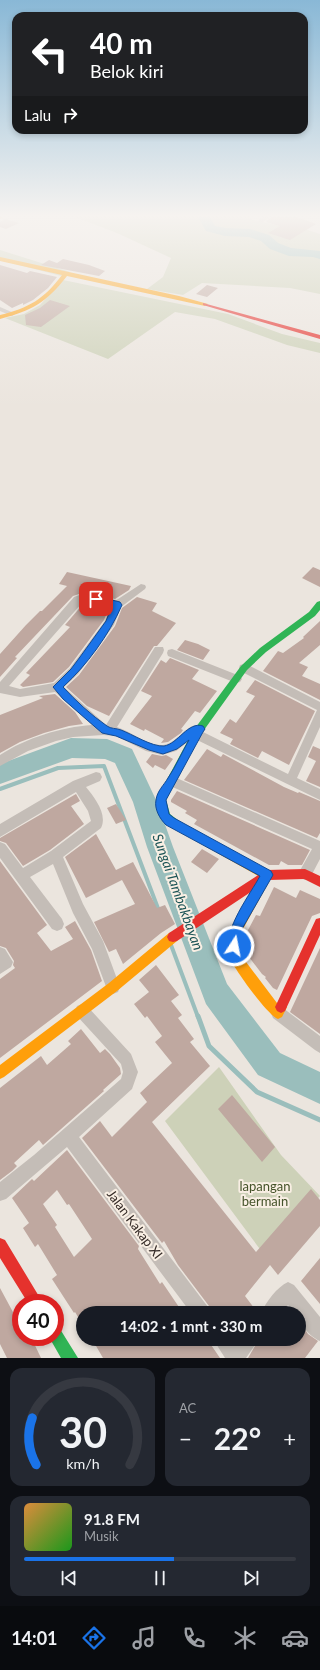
<!DOCTYPE html>
<html lang="id">
<meta charset="utf-8">
<style>
:root{--surface:#171b24;--page:#242831;--text:#f1f3f6;--muted:#9ea1a6;--line:#363941;--accent:#1a73e8}
body{margin:0;font-family:Lato,sans-serif;background:var(--page);color:var(--text);height:100vh;display:flex;flex-direction:column;font-size:15px;white-space:nowrap}
*{box-sizing:border-box;margin:0}
p{font-size:13px;color:var(--muted)}
.icon{flex:none;width:22px;height:22px;fill:none;stroke:currentColor;stroke-width:2;stroke-linecap:round;stroke-linejoin:round}
.map{position:relative;height:1358px;overflow:hidden}
.drawer{display:flex;flex-direction:column;gap:10px;padding:10px;background:#0d0f14;flex:1}
.drawer>*{flex:none}
.banner{position:absolute;left:12px;top:12px;width:296px;height:122px;border-radius:12px;box-shadow:0 2px 6px #0003;background:#202124;color:#fff;overflow:hidden}
.speed{position:absolute;left:12px;top:1294px;display:flex;gap:8px;font-size:20px;font-weight:700;text-align:center}
.speed>*{display:grid;place-content:center;width:52px;height:52px;border-radius:50%;background:var(--surface);box-shadow:0 2px 6px #0003;line-height:1}
.speed .limit{border:6px solid #d22;background:#fff;color:#111}
.pin{position:absolute;display:grid;place-items:center;width:34px;height:34px;color:#fff;margin:-17px;border-radius:8px;box-shadow:0 2px 6px #0006}
.me{position:absolute;width:44px;margin:-22px;rotate:11deg;stroke-linejoin:round;filter:drop-shadow(0 0 3px #0008)}
.turn{display:flex;align-items:center;gap:14px;height:84px;padding:0 12px;font-size:18px}
.turn .icon{width:52px;height:52px;stroke-width:2.5}
.turn b{display:block;font-size:28px;line-height:34px}
.then{display:flex;align-items:center;height:38px;padding:0 12px;background:#0003;gap:8px;font-size:15px}
.big{font-size:30px;font-weight:700;line-height:1.1}
.drawer .card{flex:1;display:flex;flex-direction:column;justify-content:center;gap:6px;min-width:0;padding:0 14px;border-radius:12px;background:var(--page)}
.drawer .dial{align-items:center;gap:0}
.dial svg{height:104px;overflow:visible;fill:none;stroke:var(--line);stroke-width:7;stroke-linecap:round;text-anchor:middle}
.dial text{fill:var(--text);stroke:none}
.song{display:flex;align-items:center;gap:12px}
.cover{width:48px;height:48px;border-radius:6px;background:linear-gradient(135deg,hsl(30 70% 55%),hsl(120 70% 35%))}
.played{height:4px;border-radius:2px;background:linear-gradient(90deg,var(--accent) 55%,var(--line) 55%)}
.keys{display:flex;justify-content:space-around;direction:ltr}
.heat{display:flex;justify-content:space-between;align-items:center;font-size:22px;direction:ltr}
.drawer .tiles{flex:1;display:grid;gap:10px;grid-template-columns:1fr 1fr}
.card:last-child{grid-column:span 2}
.trip{position:absolute;left:76px;top:1306px;width:230px;height:40px;border-radius:20px;background:var(--surface);box-shadow:0 2px 6px #0003;font-weight:700;line-height:40px;text-align:center}
.menu{display:flex;height:64px;justify-content:space-around;align-items:center;background:#090b0e;color:var(--muted)}
.menu .icon{width:28px;height:28px}
.menu .on{color:var(--accent)}
.menu b{font-size:18px;color:var(--text)}
.map>svg:first-child{display:block}
</style>
<div class="map">
<svg width="320" height="1358" viewBox="0 0 320 1358">
<rect width="100%" height="100%" fill="#ebe5de"/>
<!-- green -->
<path fill="#cdd1b8" d="M75 217H249L250 219 271 224 292 225 320 234V294L290 288 202 283 183 295 147 289 163 277 171 258 117 233Z
M0 250 70 272 61 276 0 260Z
M63 280 228 314 282 334 320 343V353L287 345 215 319 175 312 108 359 5 318 24 314 40 305Z
M219 1067 281 1155 320 1196 265 1256 165 1121Z"/>
<g fill="none" stroke-linecap="round" stroke-linejoin="round">
<!-- stream-far1 -->
<path stroke="#9abebc" stroke-width="4" d="M0 789 58 768 104 766 159 911
M171 945 198 1017"/>
<!-- stream -->
<path stroke="#9abebc" stroke-width="5" d="M198 1016 209 1046 257 1092 320 1120"/>
<!-- river -->
<path fill="#9abebc" fill-rule="evenodd" d="M198 217H210L215 226 225 228 250 229 269 235 278 243 291 248 320 251V259L313 257 289 256 270 249 261 241 249 237 225 236 206 231Z
M71 738 107 739 132 749 157 802 173 847 227 984 280 1053 320 1072V1104L258 1075 206 1004 147 847 133 802 115 763 105 759 72 758 0 784V764Z"/>
</g>
<!-- building -->
<path fill="#bfa8a0" fill-rule="evenodd" d="M271 217H297L316 224 290 240 268 233 280 226 266 222Z
M5 219 19 223 6 229 0 227V222Z
M63 259 89 265 105 271 99 276 41 265 49 260 57 263Z
M0 265 27 273 30 271 57 277 48 288 33 300 23 305V303L12 308 0 300Z
M207 285 218 288 207 297 196 294Z
M50 300 70 306 41 327 26 325 25 315 40 308Z
M313 567 320 570V587L302 578Z
M67 572 131 586 129 590 115 599 85 592 73 596 15 657 17 658 0 677V654L26 625 40 611H42L67 586 59 584Z
M137 597 157 603 152 611 176 623 157 646H154L109 716 87 706 66 687 79 675 115 626 122 608Z
M86 603 109 608 104 620 69 667 53 682 23 687 20 685 30 675 26 673 70 627 65 625 83 604Z
M320 621V645L299 663 308 667 302 676 320 684V700L263 671 278 651 283 653 304 638 303 637Z
M185 640 198 644 210 650 203 660 177 650Z
M170 658 199 670 192 679 217 691 200 713 195 711 181 729 183 730 181 733 168 742 161 743 164 739 145 729 144 731 130 724 152 696 141 691 161 660 166 663Z
M255 680 315 711 289 765 262 751 258 758 230 744 233 739 220 733 230 719 236 723 255 696 246 692Z
M55 694 75 712 83 724 69 726 44 733 20 742 0 753V715L43 698 39 696Z
M313 746 320 749V787L306 781 316 761 308 757Z
M207 749 221 757 223 754 284 787 298 793 299 792 320 801V833L317 838 184 780Z
M152 754 162 756 166 755 173 759 165 770 155 765 153 768 146 762Z
M177 791 310 850 302 865H288L281 861 279 865H269L194 824 197 820 185 813 187 811 171 802V800Z
M76 794 80 801 71 806 84 824 50 850 23 866 6 843 0 841V838Z
M116 804 126 820 116 824 107 808Z
M96 834 116 870 133 862 157 908 165 905 175 924 161 933 123 964 116 949 109 952 94 922 135 904 122 880 86 898 65 857Z
M202 849 219 859 207 873 191 862Z
M0 861 47 925 37 933 51 951 73 939 65 927 75 921 91 950 102 981 0 1058V979L15 968 13 965 14 961 6 948 0 946Z
M274 887 296 898 300 890 320 899V913L312 916 277 990 273 988 265 978 266 977 262 974 246 953 247 940 249 935 247 934V932L256 915 260 916Z
M320 948V1034L290 1012Z
M156 965 179 995 171 1001 182 1015 178 1018 194 1039 190 1042 210 1066 152 1122 256 1252 311 1189 320 1200V1226L278 1275 270 1265 245 1296 258 1313H212L209 1306 178 1265 164 1241 162 1243 82 1138 100 1121 112 1137 147 1102 140 1093 172 1063 155 1042 162 1036 147 1016 145 1018 134 1004 149 992 139 980Z
M81 1029 100 1053 105 1049 110 1054 120 1068 121 1074 103 1090 104 1091 43 1145 39 1140 14 1163 17 1166 12 1171 0 1180V1088L41 1056 47 1065 71 1044 68 1041Z
M232 1095 275 1147 262 1162 218 1109Z
M67 1150 139 1246 138 1249 160 1284 162 1282 183 1313H83V1325L75 1312 74 1313 52 1279 57 1275 38 1244 35 1247 23 1228 29 1223 12 1198 32 1179 34 1181ZM57 1190 67 1205 69 1204 92 1239 74 1257 55 1227 57 1225 43 1204Z
M320 1258V1304L301 1281Z
M0 1288 21 1327V1337H31L41 1358H7L0 1344Z
M299 1321 308 1334 318 1341 305 1358H248L259 1339H299Z
M92 1339H207L220 1358H103Z"/>
<g fill="none" stroke-linecap="round" stroke-linejoin="round">
<!-- street -->
<path fill="#c4bdb7" fill-rule="evenodd" d="M263 217H270L263 222H259V220Z
M0 307 14 313 15 314 12 316 0 311Z
M141 584 145 585 146 587 145 589 121 607 114 625 78 674 64 687 106 725 155 647H163L164 650 163 653 117 727C132 732 147 746 163 745 178 744 187 720 203 726L205 729 203 732 288 774 317 710 240 671 239 668 240 665 244 664 248 665 320 702V727L297 778 320 789V800L193 738 176 751 162 755 146 751 116 736 103 735 73 737 56 741 28 751 0 766V755C26 738 61 727 92 725L55 692 20 697 0 693V682L74 597 85 593 115 601ZM86 601 111 607 105 621 70 668 54 683 20 689 9 686 82 603Z
M172 649 240 676 242 679 240 682 236 683 168 656 167 653 168 650Z
M96 772 100 773 102 777 100 781 86 787C94 797 108 814 101 828L63 857 83 904 103 941 120 987 118 992 113 994 108 992 92 949 73 913 53 864 30 877 62 919 64 924 62 929 57 931 52 929 0 858V842L5 844 23 868 51 851 91 821 88 811 76 792 0 837V824L73 781Z
M172 776 320 841V859L310 878 305 880 300 878 298 874 312 849 168 785 166 781 168 777Z
M0 947 5 949 13 962 11 967 0 974Z
M82 1004 87 1006 131 1054 138 1072 132 1089 79 1137 208 1307 211 1313H191L67 1147 6 1199 0 1201V1182L34 1155 121 1079 123 1072 121 1064 77 1016 75 1011 77 1006Z
M278 1006 283 1008 320 1036V1053L315 1050 273 1018 271 1013 273 1008Z
M288 1282 294 1285 320 1317V1341C310 1337 299 1324 299 1313H294L288 1305 282 1313H261C266 1302 277 1287 288 1282Z
M213 1339H233L235 1342 237 1339H258L255 1345 246 1358H225Z"/>
<!-- fast -->
<path fill="#30b455" fill-rule="evenodd" d="M320 601V610L315 616 266 652 247 670 199 737 166 800 170 814 179 821 180 824 179 827C175 829 173 828 169 826 158 818 159 812 156 800L193 731 241 666 260 648 309 612 317 602Z
M55 1327 60 1329 78 1358H61L49 1337H55Z"/>
<!-- slow -->
<path fill="#ff9f0a" fill-rule="evenodd" d="M0 217H3L0 219Z
M0 257 179 296 208 304 205 306 67 276C46 303 33 310 0 319V315C29 308 44 299 62 275L0 261Z
M175 819 271 872 272 875 271 878 243 929 240 954 277 1003 281 1001 285 1003 287 1007 282 1017 278 1019C267 1015 233 967 228 955L231 928 260 877 171 827 170 824 171 821Z
M173 932 177 933 179 937 177 941 117 991 4 1077 0 1079V1065L109 983 169 933Z"/>
<!-- jam -->
<path fill="#e5322d" fill-rule="evenodd" d="M203 303 320 335V339L203 305Z
M305 869 320 876V887L304 879 269 880 177 941 173 942 169 941 167 937 169 933 263 872 267 870Z
M320 918V935L285 1011 281 1013 277 1011 275 1007 277 1003 316 919Z
M0 1238 5 1240 43 1303H28L0 1258Z"/>
</g>
<!-- sky -->
<linearGradient id="sky" x2="0" y2="1"><stop stop-color="#89b8d6"/><stop offset="0.53" stop-color="#f6f3f0"/><stop offset="1" stop-color="#f6f3f0" stop-opacity="0"/></linearGradient>
<rect width="320" height="407" fill="url(#sky)"/>
<!-- route -->
<path fill="#1a73e8" stroke="#114b97" d="M96 596 120 602 122 605C109 635 87 665 63 687 76 701 91 715 107 726 111 729 116 728 121 730 132 734 152 747 164 746 178 744 188 721 203 726L205 729 203 732 166 800 169 814 174 818 271 871 273 875 242 929 238 950 234 951 230 950C222 931 251 893 260 876L166 825C160 819 154 809 156 800 157 791 164 785 168 778 176 766 182 752 189 740L177 749 163 754 149 750 116 736 102 733 63 699 53 687 71 669 80 657 106 621 112 606 93 601 92 599Z"/>
<g text-anchor="middle" stroke-width="4" stroke-linejoin="round" paint-order="stroke">
<!-- near-park labels -->
<g font-size="13" fill="#45532a" stroke="#f9efe4">
<text x="265" y="1191">lapangan<tspan x="265" dy="15">bermain</tspan></text>
</g>
<!-- near-street labels -->
<g font-size="13" fill="#342a26" stroke="#f9efe4">
<text transform="translate(135 1224) rotate(53)" y="5">Jalan Kakap XI</text>
</g>
<!-- near-water labels -->
<g font-size="14" font-style="italic" fill="#1c5456" stroke="#f9efe4">
<text transform="translate(178 892) rotate(70)" y="5">Sungai Tambakbayan</text>
</g>
</g>
</svg>
<div class="speed"><div class="limit">40</div></div>
<div class="pin" style="left:96px;top:599px;background:#d93025"><svg class="icon" aria-label="arrive" viewBox="0 0 24 24"><path d="M6 21V4h12l-3 4 3 4H6"/></svg></div>
<svg class="me" style="left:234px;top:946px" viewBox="-20 -20 40 40"><circle r="17" fill="#1a73e8" stroke="#fff" stroke-width="3"/><path d="M0-11L8 9 0 5-8 9z" fill="#fff"/></svg>
<div class="trip">14:02 · 1 mnt · 330 m</div>
<div class="banner">
<div class="turn"><svg class="icon" aria-label="left" viewBox="0 0 24 24"><path d="M17 20v-9H6M10 6l-5 5 5 5"/></svg><div><b>40 m</b>Belok kiri</div></div>
<div class="then">Lalu<svg class="icon" aria-label="right" viewBox="0 0 24 24"><path d="M7 20v-9h11M14 6l5 5-5 5"/></svg></div>
</div>
</div>
<section class="drawer">
<div class="tiles">
<div class="card dial"><svg viewBox="0 0 100 80">
<path d="M14 69A42 42 0 1 1 86 69"/>
<path d="M14 69A42 42 0 0 1 11 33" stroke="#1a73e8"/>
<text x="50" y="56" font-size="32" font-weight="700">30</text>
<text x="50" y="72" font-size="11">km/h</text>
</svg></div>
<div class="card"><p>AC</p>
<div class="heat"><a>−</a><b class="big">22°</b><a>+</a></div>
</div>
<div class="card">
<div class="song"><i class="cover"></i><div><b>91.8 FM</b><p>Musik</p></div></div>
<div class="played"></div>
<div class="keys"><svg class="icon" aria-label="previous" viewBox="0 0 24 24"><path d="M18 5L8 12l10 7zM5 5v14"/></svg><svg class="icon" aria-label="pause" viewBox="0 0 24 24"><path d="M8 5v14M16 5v14"/></svg><svg class="icon" aria-label="next" viewBox="0 0 24 24"><path d="M6 5l10 7-10 7zM19 5v14"/></svg></div>
</div>
</div>
</section>
<nav class="menu">
<b>14:01</b>
<svg class="icon on" aria-label="directions" viewBox="0 0 24 24"><path d="M12 3l9 9-9 9-9-9zM9 14v-3h6M13 9l2 2-2 2"/></svg>
<svg class="icon" aria-label="music" viewBox="0 0 24 24"><path d="M9 18V5l10-2v13"/><circle cx="6" cy="18" r="3"/><circle cx="16" cy="16" r="3"/></svg>
<svg class="icon" aria-label="phone" viewBox="0 0 24 24"><path d="M5 4h4l2 5-3 2q2 4 5 5l2-3 5 2v4C11 20 4 13 5 4z"/></svg>
<svg class="icon" aria-label="climate" viewBox="0 0 24 24"><path d="M12 3v18M4 7l16 10M4 17L20 7"/></svg>
<svg class="icon" aria-label="car" viewBox="0 0 24 24"><path d="M5 17H2v-5l4-1 3-4h7l3 4 3 1v5h-3M9 17h6M6 11h13"/><circle cx="7" cy="17" r="2"/><circle cx="17" cy="17" r="2"/></svg>
</nav>
